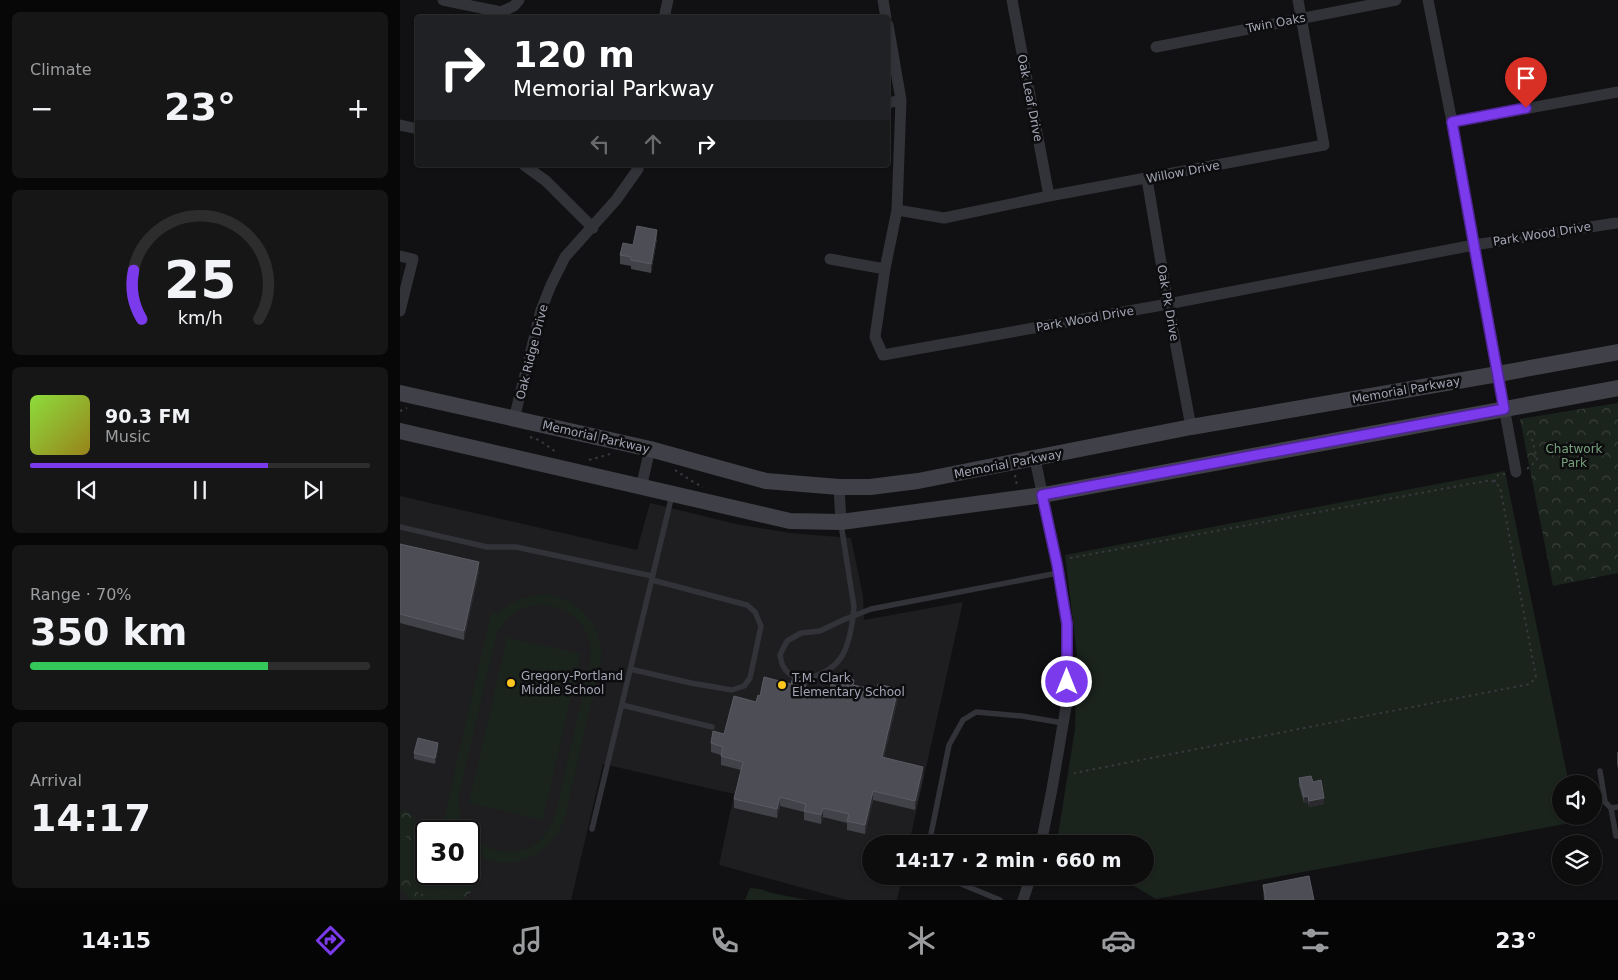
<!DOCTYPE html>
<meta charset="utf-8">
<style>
:root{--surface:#0d0d0e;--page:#161617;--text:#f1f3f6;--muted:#9a9c9e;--line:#2d2d2e;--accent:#7c3aed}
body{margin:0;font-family:"DejaVu Sans",sans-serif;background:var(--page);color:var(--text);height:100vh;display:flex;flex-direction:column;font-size:19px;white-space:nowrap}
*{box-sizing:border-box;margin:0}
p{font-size:16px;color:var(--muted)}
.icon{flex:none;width:28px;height:28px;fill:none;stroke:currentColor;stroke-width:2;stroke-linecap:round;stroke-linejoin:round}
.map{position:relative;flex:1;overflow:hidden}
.panel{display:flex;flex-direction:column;gap:12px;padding:12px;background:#070708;width:400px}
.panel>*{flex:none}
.banner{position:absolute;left:15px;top:15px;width:475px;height:152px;border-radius:5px;box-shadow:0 1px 4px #0004,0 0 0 1px var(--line);background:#202124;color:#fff;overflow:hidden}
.tools{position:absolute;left:1152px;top:775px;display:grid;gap:10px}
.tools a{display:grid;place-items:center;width:50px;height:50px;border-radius:50%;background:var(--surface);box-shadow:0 1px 4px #0004,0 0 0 1px var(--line);font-size:25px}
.speed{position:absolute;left:15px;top:820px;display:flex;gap:10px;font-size:25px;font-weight:700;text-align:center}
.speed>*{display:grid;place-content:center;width:65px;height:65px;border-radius:50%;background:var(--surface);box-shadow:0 1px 4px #0004,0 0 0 1px var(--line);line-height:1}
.speed .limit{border:2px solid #111;border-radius:8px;background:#fff;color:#111}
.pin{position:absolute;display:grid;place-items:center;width:42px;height:42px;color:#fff;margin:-51px -21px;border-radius:50% 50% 50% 0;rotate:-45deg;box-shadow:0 0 5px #0007}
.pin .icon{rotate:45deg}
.me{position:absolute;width:55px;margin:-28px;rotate:0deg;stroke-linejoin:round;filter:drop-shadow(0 0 4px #0008)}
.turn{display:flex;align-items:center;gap:18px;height:105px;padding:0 15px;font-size:22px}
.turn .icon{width:65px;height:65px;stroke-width:2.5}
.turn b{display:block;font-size:35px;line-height:42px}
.lanes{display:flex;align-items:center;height:48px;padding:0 15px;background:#0003;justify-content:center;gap:25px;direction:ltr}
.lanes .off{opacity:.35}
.big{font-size:38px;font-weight:700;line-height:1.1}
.panel .card{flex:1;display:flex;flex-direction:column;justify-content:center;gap:8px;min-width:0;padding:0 18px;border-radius:8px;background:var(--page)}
.panel .dial{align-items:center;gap:0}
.dial svg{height:130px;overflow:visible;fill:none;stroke:var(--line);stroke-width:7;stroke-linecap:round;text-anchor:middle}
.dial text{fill:var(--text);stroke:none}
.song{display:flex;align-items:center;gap:15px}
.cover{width:60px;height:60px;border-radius:8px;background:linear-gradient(135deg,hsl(90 70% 55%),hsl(50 70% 35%))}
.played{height:5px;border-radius:2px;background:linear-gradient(90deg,var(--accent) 70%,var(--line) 70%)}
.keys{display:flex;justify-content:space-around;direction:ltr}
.heat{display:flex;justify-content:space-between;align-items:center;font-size:28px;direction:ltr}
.charge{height:8px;border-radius:4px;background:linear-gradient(90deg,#34c759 70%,var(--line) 0)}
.trip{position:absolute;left:462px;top:835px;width:292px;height:50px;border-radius:25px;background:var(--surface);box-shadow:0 1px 4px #0004,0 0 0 1px var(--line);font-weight:700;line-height:50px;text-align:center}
.dock{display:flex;height:80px;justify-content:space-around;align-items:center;background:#050506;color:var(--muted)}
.dock .icon{width:35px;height:35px}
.dock .selected{color:var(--accent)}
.dock b{font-size:22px;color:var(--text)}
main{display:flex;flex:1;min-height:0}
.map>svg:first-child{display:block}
</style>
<main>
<section class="panel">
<div class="card"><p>Climate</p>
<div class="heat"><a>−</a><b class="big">23°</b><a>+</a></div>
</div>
<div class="card dial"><svg viewBox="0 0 100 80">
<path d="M14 69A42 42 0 1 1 86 69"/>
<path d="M14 69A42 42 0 0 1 9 39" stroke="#7c3aed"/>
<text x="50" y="56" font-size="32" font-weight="700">25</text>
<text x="50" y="72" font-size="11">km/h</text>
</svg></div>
<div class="card">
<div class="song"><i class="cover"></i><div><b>90.3 FM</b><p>Music</p></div></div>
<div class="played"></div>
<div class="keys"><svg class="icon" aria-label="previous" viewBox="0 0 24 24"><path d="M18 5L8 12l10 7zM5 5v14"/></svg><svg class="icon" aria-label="pause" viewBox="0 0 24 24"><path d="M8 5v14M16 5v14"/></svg><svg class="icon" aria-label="next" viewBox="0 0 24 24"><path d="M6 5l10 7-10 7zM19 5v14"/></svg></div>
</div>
<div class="card"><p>Range · 70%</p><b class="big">350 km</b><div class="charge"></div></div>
<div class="card"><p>Arrival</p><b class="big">14:17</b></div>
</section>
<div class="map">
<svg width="1218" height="900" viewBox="0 0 1218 900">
<defs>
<pattern id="park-crowns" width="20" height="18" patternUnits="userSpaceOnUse" patternTransform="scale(1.25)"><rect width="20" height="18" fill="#1b231d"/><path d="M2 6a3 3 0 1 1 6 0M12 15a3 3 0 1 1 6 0" fill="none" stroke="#39403c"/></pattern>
</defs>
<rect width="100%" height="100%" fill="#111113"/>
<!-- built -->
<path fill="#1e1d20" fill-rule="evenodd" d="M0 496 237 550 250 503 336 524 390 533 451 538 463 596 464 620 563 602 509 844H471V876H502L497 900H447L319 865 334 794 203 764 171 900H0ZM26 831H69V874H26Z"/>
<!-- park -->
<path fill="url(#park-crowns)" d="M1218 403V573L1153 586 1120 419Z
M5 808 26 832V874H64L76 887 62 900H11L0 888V813Z"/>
<!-- garden -->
<path fill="#1b231d" d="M1105 471 1169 784H1161V816H1175L1176 822 756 899 717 876H746V844H662L657 841 675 729 677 655 665 555Z
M147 594C181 601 199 621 202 656L164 822C146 859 103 879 69 847V833C87 855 124 859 144 836 149 829 152 823 155 815L190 663C191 655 191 646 189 639 179 608 138 594 112 615 105 620 101 627 97 634L58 799 61 819 68 831H56L50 820 44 818 91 612 97 613C113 601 126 595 147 594Z
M107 637 181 654 143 820 69 803Z
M1 818 12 831 0 842V819Z
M18 838 26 847V854L3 875 0 873V854Z
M26 866V874H44L20 895 9 882Z
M54 877 65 890 54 900H28Z
M350 888 360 889 372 893 408 900H345Z"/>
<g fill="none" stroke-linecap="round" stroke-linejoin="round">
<!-- path -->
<path stroke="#38393f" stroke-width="2" stroke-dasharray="2.5 4" stroke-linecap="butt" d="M0 411 7 408
M130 437 139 440 156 452
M189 460 210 454
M1127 469 1134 463 1137 459 1131 435
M275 470 295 483 303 487
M615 475 617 486
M1094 482 1098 475 1105 474
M670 558 1091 480 1100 487 1136 677 1130 684 674 773"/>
<!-- lane -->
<path stroke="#323338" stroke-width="5.5" d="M441 524 454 607C453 622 449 647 440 659 428 675 395 689 383 666 381 663 381 658 380 655L387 641 401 633 420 631 443 620 471 609 658 573
M0 527 87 547H116L252 576
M230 669 291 683 332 690 344 686 350 678 361 626 355 612 347 605 252 580
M222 705 312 727
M1200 771 1205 802 1211 808
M1218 807 1211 808 1216 836 1218 835
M192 829 272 495
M529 844 549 745 563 720 576 712 622 716 663 723
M542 876 600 900"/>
<!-- street -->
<path stroke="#323338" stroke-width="11" d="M43 0 101 12 114 6 119 0
M483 0 486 18
M612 0 649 196
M1028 0 1052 122 1074 245 1116 472
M264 18 268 0
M488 25 501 100 497 210 485 269 475 337 483 355 768 304 1074 245 1216 223
M756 47 996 0
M488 103 501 100
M1052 122 1218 92
M0 125 18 129
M124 165 146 181 193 228
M747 179 768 304 791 427
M497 210 544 218 649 196 924 145 898 0
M0 256 13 259 0 311
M430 259 485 269
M114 419 141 310 151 285 165 257 216 200 238 169 239 165
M635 459 657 564 667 623V701L652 789 641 844
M439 487 441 522
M241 488 250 449
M623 900 631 876"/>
<!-- secondary -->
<path stroke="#404148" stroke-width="16" d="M0 393 250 449 366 481 439 487H470L518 481 791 427 1098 374 1218 352
M0 431 390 521 441 522 643 495 1218 388"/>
</g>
<!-- wall -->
<path fill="#424249" d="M257 239 251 273 231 269V266L220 264V255L233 245Z
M0 544 79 571 64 640 0 623Z
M391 684 407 686V687L429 693 454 685 498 698 484 757 523 776 515 810 473 800 465 834 447 830V823L423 817 421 824 404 820V812L380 806 377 818 334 808V799L341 770 321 765V755L311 752V743L324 734 356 702 360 696Z
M38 749 35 764 14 759V753Z
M1217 752H1218V769L1217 764Z
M899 778 913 782 924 804 909 807 908 802 904 803 899 785Z
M863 885 914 900H864Z"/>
<!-- shaded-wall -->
<path fill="#2a2a2f" d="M257 230V239L251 273V264Z
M79 562V571L64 640V631Z
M407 677V686L405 696V687Z
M498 689V698L482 766V757Z
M38 743V749L35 764V758Z
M523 767V776L515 810V801Z
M473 791V800L465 834V825Z
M908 796V802L904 803V797Z
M380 797V806L377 818V809Z
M924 798V804L909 807V801Z
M423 808V817L421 824V815Z"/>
<!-- building -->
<path fill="#4d4d55" stroke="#5a5b64" d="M237 226 257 230 251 264 231 260V257L220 255 223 243 233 245Z
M0 544 79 562 64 631 0 614Z
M394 674 407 677 405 687 429 693 433 675 454 680 453 685 476 690 478 684 498 689 482 757 523 767 515 801 473 791 465 825 447 821 449 814 423 808 421 815 404 811 406 804 380 797 377 809 334 799 343 762 321 756 323 747 311 743 313 731 324 734 334 696 356 702 358 695 360 696 364 677 391 684Z
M18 738 38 743 35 758 14 753Z
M911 776 913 782 921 780 924 798 909 801 908 796 904 797 899 778Z
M909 876 914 900H866L863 885Z"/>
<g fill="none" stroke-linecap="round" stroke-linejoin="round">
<defs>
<path id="route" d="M667 682V624L657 564 642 495 1104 409 1074 245 1052 122 1126 108"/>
</defs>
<!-- route casing -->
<use href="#route" stroke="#51269a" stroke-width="12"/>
<!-- route -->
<use href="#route" stroke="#7c3aed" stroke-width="9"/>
</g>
<!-- markers -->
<g fill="#ffc71d" stroke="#0d0c0e" stroke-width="2">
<circle cx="111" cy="683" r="5"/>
<circle cx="382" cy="685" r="5"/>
</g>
<g text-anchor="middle" stroke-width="5" stroke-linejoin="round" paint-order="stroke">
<!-- street labels -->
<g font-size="12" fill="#a2a6b5" stroke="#0d0c0e">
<text transform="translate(876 23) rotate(-11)" y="4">Twin Oaks</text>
<text transform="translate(630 98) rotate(79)" y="4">Oak Leaf Drive</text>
<text transform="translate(783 172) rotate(-11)" y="4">Willow Drive</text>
<text transform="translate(1142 234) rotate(-9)" y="4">Park Wood Drive</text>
<text transform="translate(768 303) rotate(80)" y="4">Oak Pk Drive</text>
<text transform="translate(685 319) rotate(-10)" y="4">Park Wood Drive</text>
<text transform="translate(132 352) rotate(-76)" y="4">Oak Ridge Drive</text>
<text transform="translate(1006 390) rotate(-10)" y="4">Memorial Parkway</text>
<text transform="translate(196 437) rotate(13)" y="4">Memorial Parkway</text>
<text transform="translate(608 464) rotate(-11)" y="4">Memorial Parkway</text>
</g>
<!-- park labels -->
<g font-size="12" fill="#77a27d" stroke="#0d0c0e">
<text x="1174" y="453">Chatwork<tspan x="1174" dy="14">Park</tspan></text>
</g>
<!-- poi labels -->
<g font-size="12" fill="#a2a6b5" stroke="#0d0c0e" text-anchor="start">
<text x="121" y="680">Gregory-Portland<tspan x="121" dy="14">Middle School</tspan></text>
<text x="392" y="682">T.M. Clark<tspan x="392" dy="14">Elementary School</tspan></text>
</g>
</g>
</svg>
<div class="tools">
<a><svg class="icon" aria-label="sound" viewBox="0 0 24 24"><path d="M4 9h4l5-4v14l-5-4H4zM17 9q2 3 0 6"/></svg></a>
<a><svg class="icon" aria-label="layers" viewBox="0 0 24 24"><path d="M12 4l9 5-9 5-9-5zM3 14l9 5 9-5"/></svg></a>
</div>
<div class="speed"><div class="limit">30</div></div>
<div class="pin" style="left:1126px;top:108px;background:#d93025"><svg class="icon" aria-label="arrive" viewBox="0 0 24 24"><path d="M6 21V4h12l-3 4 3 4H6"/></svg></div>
<svg class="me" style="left:667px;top:682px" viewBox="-20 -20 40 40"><circle r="17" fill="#7c3aed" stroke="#fff" stroke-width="3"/><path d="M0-11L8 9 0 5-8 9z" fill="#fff"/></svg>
<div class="trip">14:17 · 2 min · 660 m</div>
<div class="banner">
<div class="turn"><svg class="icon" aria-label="right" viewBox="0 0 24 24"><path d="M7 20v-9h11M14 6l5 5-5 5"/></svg><div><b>120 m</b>Memorial Parkway</div></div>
<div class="lanes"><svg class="icon off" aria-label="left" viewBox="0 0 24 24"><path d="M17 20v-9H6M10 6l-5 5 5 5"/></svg><svg class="icon off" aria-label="ahead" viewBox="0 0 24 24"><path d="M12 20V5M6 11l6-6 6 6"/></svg><svg class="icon" aria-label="right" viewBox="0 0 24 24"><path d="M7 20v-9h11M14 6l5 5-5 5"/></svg></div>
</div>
</div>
</main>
<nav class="dock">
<b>14:15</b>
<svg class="icon selected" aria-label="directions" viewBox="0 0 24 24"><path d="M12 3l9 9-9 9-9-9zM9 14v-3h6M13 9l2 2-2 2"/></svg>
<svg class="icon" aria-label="music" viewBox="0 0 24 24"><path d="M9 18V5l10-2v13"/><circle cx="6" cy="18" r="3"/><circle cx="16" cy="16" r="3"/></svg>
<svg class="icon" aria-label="phone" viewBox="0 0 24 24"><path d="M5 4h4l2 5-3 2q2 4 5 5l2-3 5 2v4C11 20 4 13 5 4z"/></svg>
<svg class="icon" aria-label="climate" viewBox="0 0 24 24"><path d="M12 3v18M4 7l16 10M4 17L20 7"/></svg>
<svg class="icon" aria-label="car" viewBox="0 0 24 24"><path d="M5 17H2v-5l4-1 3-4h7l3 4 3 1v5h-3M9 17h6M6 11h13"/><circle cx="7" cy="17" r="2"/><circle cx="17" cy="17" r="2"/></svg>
<svg class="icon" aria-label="filters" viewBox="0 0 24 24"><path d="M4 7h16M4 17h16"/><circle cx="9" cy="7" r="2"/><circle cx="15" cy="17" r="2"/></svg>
<b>23°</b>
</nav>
